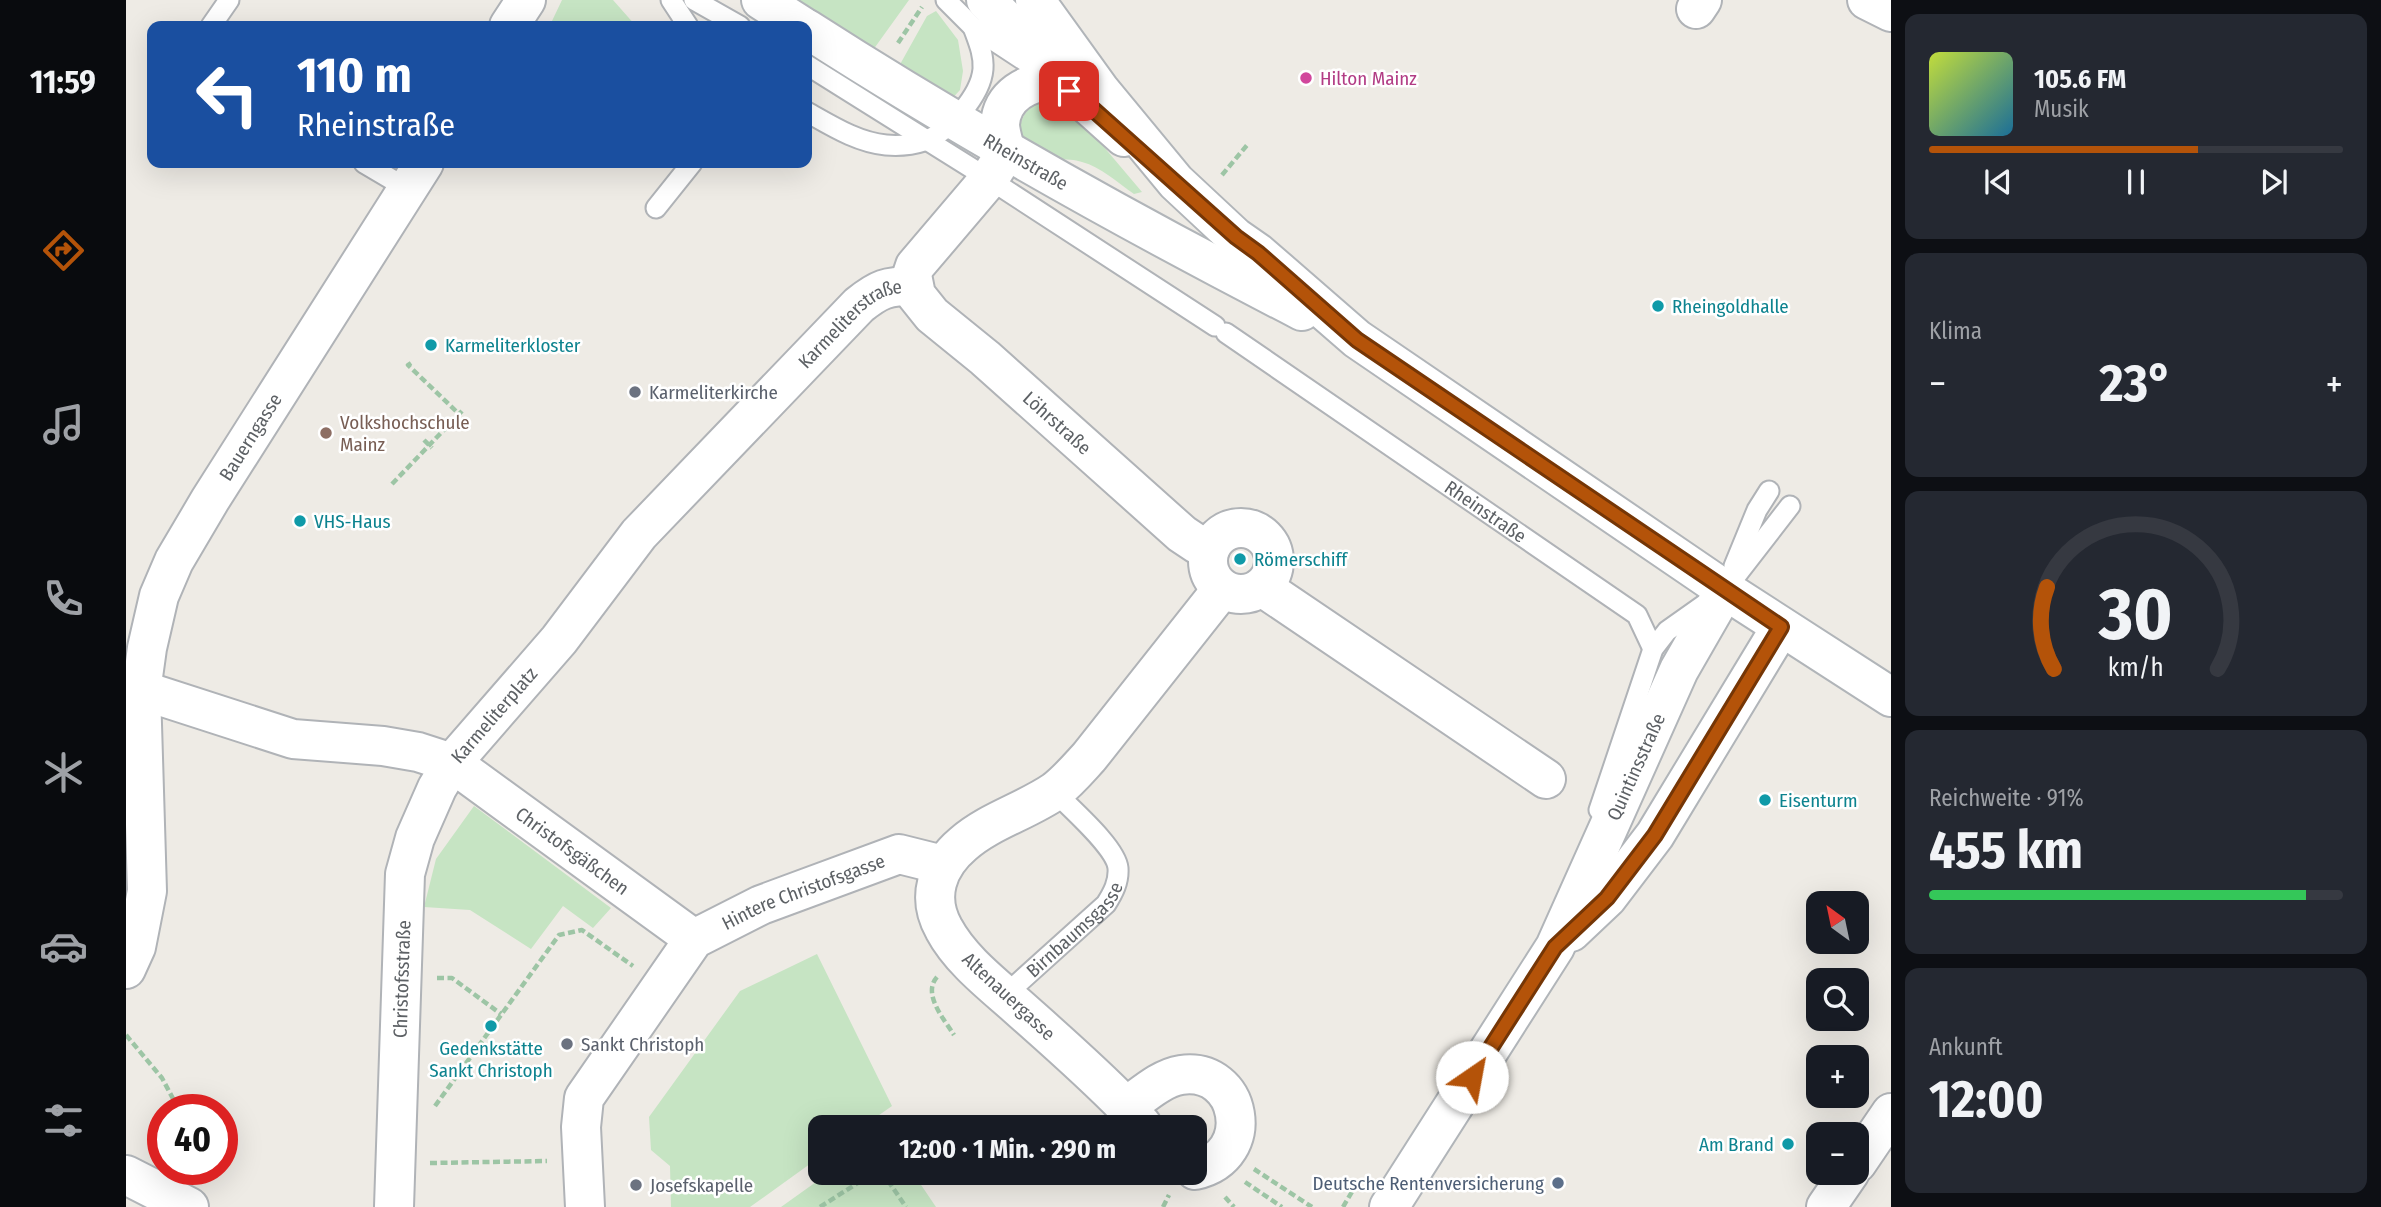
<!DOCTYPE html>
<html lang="de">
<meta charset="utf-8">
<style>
:root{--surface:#171b24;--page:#242831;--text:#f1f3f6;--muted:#9ea1a6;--line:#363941;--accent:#b45309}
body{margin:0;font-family:"Fira Sans Condensed",sans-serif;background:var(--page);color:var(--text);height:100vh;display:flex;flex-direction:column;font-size:26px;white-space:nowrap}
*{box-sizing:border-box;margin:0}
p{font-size:23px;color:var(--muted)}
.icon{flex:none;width:38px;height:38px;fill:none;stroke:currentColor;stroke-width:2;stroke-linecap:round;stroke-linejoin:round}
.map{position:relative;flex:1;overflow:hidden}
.details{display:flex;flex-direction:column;gap:14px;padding:14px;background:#0d0f14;width:490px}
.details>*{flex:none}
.top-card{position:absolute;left:21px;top:21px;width:665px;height:147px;border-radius:14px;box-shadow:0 7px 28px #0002;background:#1a4fa0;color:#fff;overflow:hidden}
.needle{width:46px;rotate:327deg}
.fabs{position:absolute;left:1680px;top:891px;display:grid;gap:14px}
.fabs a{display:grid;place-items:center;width:63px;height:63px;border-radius:14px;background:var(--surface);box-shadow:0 7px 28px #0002;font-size:35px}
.speed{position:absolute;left:21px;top:1094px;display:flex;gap:14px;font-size:35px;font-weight:700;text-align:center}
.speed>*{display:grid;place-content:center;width:91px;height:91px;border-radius:50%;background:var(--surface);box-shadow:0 7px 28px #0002;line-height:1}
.speed .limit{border:10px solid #d22;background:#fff;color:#111}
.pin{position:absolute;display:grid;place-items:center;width:60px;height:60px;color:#fff;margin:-30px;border-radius:14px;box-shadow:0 4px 10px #0006}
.me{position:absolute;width:77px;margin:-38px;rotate:33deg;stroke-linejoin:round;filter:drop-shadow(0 0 5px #0008)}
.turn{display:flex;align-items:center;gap:24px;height:147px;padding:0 35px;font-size:32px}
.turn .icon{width:91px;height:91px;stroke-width:2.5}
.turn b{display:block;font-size:49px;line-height:60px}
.big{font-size:52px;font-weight:700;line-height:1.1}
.details .widget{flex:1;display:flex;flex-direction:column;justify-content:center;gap:10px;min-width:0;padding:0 24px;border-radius:14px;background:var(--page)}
.details .dial{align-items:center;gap:0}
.dial svg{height:182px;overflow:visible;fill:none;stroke:var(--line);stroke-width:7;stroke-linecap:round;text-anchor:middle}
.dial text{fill:var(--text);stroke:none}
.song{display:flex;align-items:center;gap:21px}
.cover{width:84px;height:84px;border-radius:10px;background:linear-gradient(135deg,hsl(70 70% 55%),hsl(200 70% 35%))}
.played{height:7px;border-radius:4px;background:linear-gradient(90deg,var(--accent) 65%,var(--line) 65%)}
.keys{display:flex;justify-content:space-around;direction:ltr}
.heat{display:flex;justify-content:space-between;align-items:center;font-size:38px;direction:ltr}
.charge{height:10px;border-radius:5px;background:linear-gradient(90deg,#34c759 91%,var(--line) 0)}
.trip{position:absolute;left:682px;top:1115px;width:399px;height:70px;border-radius:14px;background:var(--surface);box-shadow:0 7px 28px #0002;font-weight:700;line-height:70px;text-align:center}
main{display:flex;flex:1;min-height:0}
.tabs{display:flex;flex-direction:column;width:126px;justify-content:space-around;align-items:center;background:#090b0e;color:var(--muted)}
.tabs .icon{width:49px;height:49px}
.tabs .active{color:var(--accent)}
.tabs b{font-size:32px;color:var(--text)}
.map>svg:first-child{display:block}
</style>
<main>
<nav class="tabs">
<b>11:59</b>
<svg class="icon active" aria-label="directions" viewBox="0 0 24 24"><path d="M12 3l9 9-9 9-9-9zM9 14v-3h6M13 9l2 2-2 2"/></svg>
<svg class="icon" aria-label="music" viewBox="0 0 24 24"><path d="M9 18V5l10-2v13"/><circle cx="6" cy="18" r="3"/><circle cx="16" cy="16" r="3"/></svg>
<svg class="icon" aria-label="phone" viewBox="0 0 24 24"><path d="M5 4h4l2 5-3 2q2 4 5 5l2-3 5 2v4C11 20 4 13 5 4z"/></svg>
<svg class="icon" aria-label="climate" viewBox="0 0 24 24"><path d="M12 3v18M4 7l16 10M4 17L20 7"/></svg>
<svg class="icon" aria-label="car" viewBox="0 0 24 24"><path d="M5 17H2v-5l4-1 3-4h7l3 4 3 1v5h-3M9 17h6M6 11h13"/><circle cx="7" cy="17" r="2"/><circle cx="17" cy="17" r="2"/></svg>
<svg class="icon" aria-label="filters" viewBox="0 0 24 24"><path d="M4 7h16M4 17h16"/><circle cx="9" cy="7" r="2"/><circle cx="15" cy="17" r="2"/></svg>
</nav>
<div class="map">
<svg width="1765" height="1207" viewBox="0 0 1765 1207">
<rect width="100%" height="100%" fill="#eeebe5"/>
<!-- green -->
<path fill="#c6e4c3" d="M436 0H487L510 26H430L426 21Z
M658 0H783L747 50Z
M810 11 832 40 837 71 834 90 822 103 772 68 801 16Z
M926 99 950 114 1016 192 1008 194C991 182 975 167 956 162 942 157 920 162 907 154 889 141 890 115 910 104 914 101 921 101 926 99Z
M348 806 485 908 467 928 437 906 405 949 344 910 298 907 310 859Z
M691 954 766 1106 736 1127H695V1156L624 1207H545L544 1166 525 1150 523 1117 614 991Z
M704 1172 787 1173 810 1207H655Z"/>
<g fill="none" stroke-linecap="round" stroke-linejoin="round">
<defs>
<g id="lane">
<path d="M545 0 562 26"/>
<path d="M568 0 614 26"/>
<path d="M820 0 847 27 914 71"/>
<path d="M85 26 103 0"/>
<path d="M681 65 863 179 1089 326"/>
<path d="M681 112C706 126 731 142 760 145 772 146 786 145 798 141 822 133 855 95 857 69 858 54 852 41 847 27"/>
<path d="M238 163 282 189"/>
<path d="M530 208 566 163"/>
<path id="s1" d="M1100 333 1511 615 1527 649"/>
<path d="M1608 566 1631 510 1643 491"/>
<path d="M1473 810 1527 649 1541 631 1599 590 1664 506"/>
<path id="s2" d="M879 995 980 904C987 893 993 882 992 868 990 847 944 808 928 791"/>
</g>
<g id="street">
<path d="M1741 0 1765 12"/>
<path d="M1570 9 1576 0"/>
<path d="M383 26 400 0"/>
<path id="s3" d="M998 137 960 103 926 80C901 83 876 95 874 124 874 132 878 144 880 152L863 179 789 266 786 275 790 295 806 315 859 358 1056 534 1071 544 1084 549"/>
<circle cx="1115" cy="561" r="33"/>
<path d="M1136 587 1420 779"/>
<path id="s4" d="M0 685 167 739 257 746 292 752 326 763 568 939"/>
<path id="s5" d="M0 969 10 947 21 891 15 691 21 648 33 596 48 561 84 500 298 163"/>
<path d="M1000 1107C965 1071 928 1039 891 1006 865 983 834 959 818 929 800 897 811 866 837 844 863 821 900 811 929 791 942 781 952 769 963 757L1096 589"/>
<path d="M1016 1125 1000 1107C1016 1096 1035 1078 1055 1075 1116 1066 1133 1156 1069 1170"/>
<path d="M1731 1163 1765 1113"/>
<path id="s6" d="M268 1207 279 874 289 838 311 788 326 763 433 640 513 534 733 305C753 289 761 286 787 286"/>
<path id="s7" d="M459 1207 455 1127 458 1098 568 939 635 905 773 854 817 865"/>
<path d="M1700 1207 1724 1172"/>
</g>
<g id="secondary">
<path d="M635 0 676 26"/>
<path d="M860 0 899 39 952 75"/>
<path d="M909 0 974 90 1050 182 1109 237 1132 253 1231 339 1599 590 1765 697"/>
<path id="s8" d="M681 29C841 132 1007 224 1176 311"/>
<path d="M1445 932 1481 898 1529 835 1655 627"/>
<path d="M0 1175 63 1207"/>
<path id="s9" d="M1263 1207 1429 947 1553 670 1599 590"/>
</g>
</defs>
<!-- lane casing -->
<use href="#lane" stroke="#b0b3b7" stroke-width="23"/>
<!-- street casing -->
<use href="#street" stroke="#b0b3b7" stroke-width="42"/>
<!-- secondary casing -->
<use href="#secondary" stroke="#b1b5b9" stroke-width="42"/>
<!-- path -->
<path stroke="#9dc5a5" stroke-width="4.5" stroke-dasharray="7 3.5" stroke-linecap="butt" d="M497 26H508
M772 43 796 7
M1096 175 1122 144
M285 363 282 365 333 414
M298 440 306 448
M266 484 336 411
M811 977C796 994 818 1019 828 1035
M311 978H326L375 1014
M0 1035 36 1078 53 1110
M309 1106 433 935 456 930 507 966
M304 1163 421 1161
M85 1169 86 1170
M1128 1169 1186 1207
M756 1172 780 1207
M1119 1182 1156 1207
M1099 1197 1108 1207
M694 1207 749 1172
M1037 1207 1043 1195
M1217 1207 1230 1185"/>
<!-- lane -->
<use href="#lane" stroke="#fff" stroke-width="19"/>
<!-- street -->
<use href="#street" stroke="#fff" stroke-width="38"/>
<!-- secondary -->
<use href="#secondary" stroke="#fff" stroke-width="38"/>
</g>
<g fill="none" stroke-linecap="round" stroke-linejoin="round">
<defs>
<path id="route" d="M943 91 960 103 1110 237 1132 253 1231 340 1655 627 1529 835 1481 898 1429 947 1346 1077"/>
</defs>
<!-- route casing -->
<use href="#route" stroke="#753606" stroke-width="18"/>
<!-- route -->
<use href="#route" stroke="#b45309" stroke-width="12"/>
</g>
<!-- markers -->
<circle fill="#d1479c" stroke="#fff" stroke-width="2.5" cx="1180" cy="78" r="7"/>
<g fill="#0f9aa8" stroke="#fff" stroke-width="2.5">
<circle cx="1532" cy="306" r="7"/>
<circle cx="305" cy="345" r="7"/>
<circle cx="174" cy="521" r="7"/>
<circle cx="1114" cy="559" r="7"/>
<circle cx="1639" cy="800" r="7"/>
<circle cx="365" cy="1026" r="7"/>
<circle cx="1662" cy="1144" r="7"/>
</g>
<g fill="#6b7280" stroke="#fff" stroke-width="2.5">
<circle cx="509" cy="392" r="7"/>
<circle cx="441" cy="1044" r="7"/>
<circle cx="510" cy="1185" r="7"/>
</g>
<circle fill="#8d6e63" stroke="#fff" stroke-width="2.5" cx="200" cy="433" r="7"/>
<circle fill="#5c6f8a" stroke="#fff" stroke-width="2.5" cx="1432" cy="1183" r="7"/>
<g text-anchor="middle" stroke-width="5" stroke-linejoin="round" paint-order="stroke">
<!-- hotel labels -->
<g font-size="19" fill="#b23c85" stroke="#fff" text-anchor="start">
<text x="1194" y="85">Hilton Mainz</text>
</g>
<!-- street labels -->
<g font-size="19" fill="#5d6165" stroke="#fff">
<text dy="7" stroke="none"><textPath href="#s8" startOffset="256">Rheinstraße</textPath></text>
<text dy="7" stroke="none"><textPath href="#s6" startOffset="1050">Karmeliterstraße</textPath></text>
<text dy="7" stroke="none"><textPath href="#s3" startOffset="562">Löhrstraße</textPath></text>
<text dy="7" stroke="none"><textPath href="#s5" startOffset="562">Bauerngasse</textPath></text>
<text dy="7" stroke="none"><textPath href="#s1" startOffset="315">Rheinstraße</textPath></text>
<text dy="7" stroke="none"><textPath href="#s6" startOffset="518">Karmeliterplatz</textPath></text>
<text dy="7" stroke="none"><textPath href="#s9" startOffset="506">Quintinsstraße</textPath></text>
<text dy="7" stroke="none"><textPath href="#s4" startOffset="486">Christofsgäßchen</textPath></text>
<text dy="7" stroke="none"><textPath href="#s7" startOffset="422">Hintere Christofsgasse</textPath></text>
<text dy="7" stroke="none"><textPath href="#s2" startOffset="96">Birnbaumsgasse</textPath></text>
<text dy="7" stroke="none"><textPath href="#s6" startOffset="228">Christofsstraße</textPath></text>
<text transform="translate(883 996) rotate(43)" y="7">Altenauergasse</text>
</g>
<!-- culture labels -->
<g font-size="19" fill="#0d838f" stroke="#fff" text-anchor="start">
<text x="1546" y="313">Rheingoldhalle</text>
<text x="319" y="352">Karmeliterkloster</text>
<text x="188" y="528">VHS-Haus</text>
<text x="1128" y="566">Römerschiff</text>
<text x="1653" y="807">Eisenturm</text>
<text x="365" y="1055" text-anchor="middle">Gedenkstätte<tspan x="365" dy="22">Sankt Christoph</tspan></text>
<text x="1648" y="1151" text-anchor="end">Am Brand</text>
</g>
<!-- worship labels -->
<g font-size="19" fill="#5b616d" stroke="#fff" text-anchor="start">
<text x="523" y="399">Karmeliterkirche</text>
<text x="455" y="1051">Sankt Christoph</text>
<text x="524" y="1192">Josefskapelle</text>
</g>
<!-- education labels -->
<g font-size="19" fill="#785e54" stroke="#fff" text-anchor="start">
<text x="214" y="429">Volkshochschule<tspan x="214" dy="22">Mainz</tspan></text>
</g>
<!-- service labels -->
<g font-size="19" fill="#4e5e75" stroke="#fff" text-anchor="end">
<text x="1418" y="1190">Deutsche Rentenversicherung</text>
</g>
</g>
</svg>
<div class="fabs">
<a><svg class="needle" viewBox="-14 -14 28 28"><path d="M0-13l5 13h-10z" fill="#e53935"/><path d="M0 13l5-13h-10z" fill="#9ea1a6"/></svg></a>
<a><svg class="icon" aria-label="search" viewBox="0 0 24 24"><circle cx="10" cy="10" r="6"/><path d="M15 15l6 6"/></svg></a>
<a>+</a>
<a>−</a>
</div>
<div class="speed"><div class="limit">40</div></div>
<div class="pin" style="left:943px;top:91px;background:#d93025"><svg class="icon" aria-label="arrive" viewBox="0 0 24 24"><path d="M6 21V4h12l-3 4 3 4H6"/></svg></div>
<svg class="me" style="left:1346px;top:1077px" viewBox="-20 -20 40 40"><circle r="19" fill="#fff"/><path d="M0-13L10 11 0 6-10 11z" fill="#b45309"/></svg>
<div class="trip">12:00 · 1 Min. · 290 m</div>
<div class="top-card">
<div class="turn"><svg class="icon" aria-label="left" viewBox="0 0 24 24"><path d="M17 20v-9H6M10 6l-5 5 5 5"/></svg><div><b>110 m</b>Rheinstraße</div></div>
</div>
</div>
<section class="details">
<div class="widget">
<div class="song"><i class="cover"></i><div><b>105.6 FM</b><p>Musik</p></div></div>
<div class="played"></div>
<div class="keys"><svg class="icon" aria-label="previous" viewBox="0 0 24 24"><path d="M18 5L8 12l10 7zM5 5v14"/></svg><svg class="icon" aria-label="pause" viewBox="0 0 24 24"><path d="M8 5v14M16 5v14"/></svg><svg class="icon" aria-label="next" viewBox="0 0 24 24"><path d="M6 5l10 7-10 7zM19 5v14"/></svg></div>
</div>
<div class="widget"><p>Klima</p>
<div class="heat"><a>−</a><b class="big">23°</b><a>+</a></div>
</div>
<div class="widget dial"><svg viewBox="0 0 100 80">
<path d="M14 69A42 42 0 1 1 86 69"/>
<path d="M14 69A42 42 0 0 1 11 33" stroke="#b45309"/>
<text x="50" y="56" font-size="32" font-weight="700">30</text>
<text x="50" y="72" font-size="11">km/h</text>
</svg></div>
<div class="widget"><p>Reichweite · 91%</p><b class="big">455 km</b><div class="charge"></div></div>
<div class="widget"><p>Ankunft</p><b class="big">12:00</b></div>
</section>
</main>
